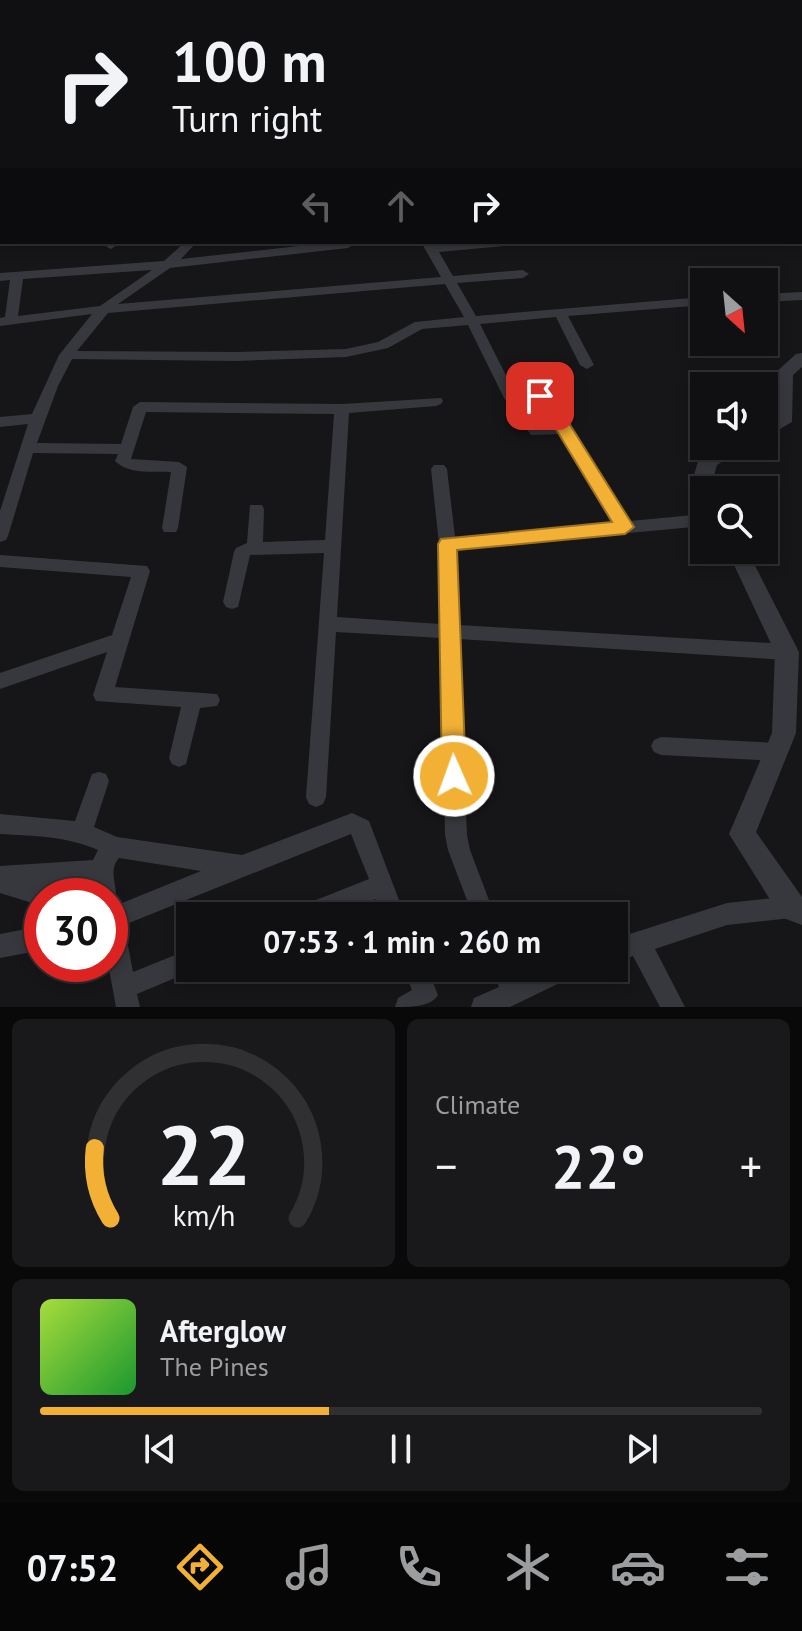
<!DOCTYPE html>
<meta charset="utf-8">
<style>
:root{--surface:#101012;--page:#19191b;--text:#f1f3f6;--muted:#9c9d9f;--line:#303032;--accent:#f2b134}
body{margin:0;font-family:"PT Sans",sans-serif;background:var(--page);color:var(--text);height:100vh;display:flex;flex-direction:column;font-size:30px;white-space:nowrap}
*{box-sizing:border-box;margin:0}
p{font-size:26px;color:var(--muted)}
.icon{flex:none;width:44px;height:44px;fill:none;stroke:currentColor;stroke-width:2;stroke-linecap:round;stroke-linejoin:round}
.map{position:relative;height:1007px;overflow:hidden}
.side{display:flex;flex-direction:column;gap:12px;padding:12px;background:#09090a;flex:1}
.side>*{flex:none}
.top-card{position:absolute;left:0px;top:0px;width:802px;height:244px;box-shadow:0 4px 12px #0003,0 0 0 2px var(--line);background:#101012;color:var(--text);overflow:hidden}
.needle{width:52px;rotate:153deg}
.buttons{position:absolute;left:690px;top:268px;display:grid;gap:16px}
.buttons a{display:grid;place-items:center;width:88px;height:88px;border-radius:0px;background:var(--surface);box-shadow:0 4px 12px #0003,0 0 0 2px var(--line);font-size:40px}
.speed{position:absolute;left:24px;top:878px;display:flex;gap:16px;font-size:40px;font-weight:700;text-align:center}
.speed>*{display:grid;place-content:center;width:104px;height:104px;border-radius:50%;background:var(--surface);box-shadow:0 4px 12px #0003,0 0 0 2px var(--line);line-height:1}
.speed .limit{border:12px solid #d22;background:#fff;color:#111}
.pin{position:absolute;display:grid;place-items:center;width:68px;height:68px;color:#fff;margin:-34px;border-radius:16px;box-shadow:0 4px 12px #0006}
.me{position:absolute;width:88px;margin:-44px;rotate:358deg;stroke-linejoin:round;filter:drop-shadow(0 0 6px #0008)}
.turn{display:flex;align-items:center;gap:28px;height:168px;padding:0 40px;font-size:36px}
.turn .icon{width:104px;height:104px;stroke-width:2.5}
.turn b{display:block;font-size:56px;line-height:68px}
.lanes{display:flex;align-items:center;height:76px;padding:0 40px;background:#0003;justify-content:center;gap:40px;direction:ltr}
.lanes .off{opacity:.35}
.big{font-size:60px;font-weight:600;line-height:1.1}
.side .widget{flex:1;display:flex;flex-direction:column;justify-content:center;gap:12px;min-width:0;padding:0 28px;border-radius:12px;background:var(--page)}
.side .dial{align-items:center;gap:0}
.dial svg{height:208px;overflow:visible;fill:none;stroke:var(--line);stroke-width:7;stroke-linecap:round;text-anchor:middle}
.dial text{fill:var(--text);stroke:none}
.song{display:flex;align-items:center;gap:24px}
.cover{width:96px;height:96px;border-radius:12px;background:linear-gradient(135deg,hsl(80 70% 55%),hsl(130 70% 35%))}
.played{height:8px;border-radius:4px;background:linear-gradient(90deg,var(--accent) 40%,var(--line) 40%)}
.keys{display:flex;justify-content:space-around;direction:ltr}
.heat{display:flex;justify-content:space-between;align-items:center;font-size:44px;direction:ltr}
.side .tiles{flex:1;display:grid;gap:12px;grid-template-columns:1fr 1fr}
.widget:last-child{grid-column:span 2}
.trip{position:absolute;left:176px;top:902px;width:452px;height:80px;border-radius:0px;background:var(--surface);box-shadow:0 4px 12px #0003,0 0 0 2px var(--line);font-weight:600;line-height:80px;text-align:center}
.dock{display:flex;height:128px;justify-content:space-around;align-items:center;background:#060607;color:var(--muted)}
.dock .icon{width:56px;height:56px}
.dock .current{color:var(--accent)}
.dock b{font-size:36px;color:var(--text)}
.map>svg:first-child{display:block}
</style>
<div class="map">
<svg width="802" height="1007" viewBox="0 0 802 1007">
<rect width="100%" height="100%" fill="#161618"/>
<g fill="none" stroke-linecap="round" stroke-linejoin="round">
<!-- minor -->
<path fill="#37383d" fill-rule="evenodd" d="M153 0H161V2H153Z
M436 0H444V2H436Z
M734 0H742L744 2H736Z
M797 0H802V4L796 2Z
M800 45 802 46V52L800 51Z
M800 62H802V68H800Z
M0 66H2V72H0Z
M800 103 802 104V111L800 110Z
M0 133H2V144H0Z
M800 144H802V150H800Z
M0 163H2V169H0Z
M0 189H2V195H0Z
M104 242H116L117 245 111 249 107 247Z
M185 242H197L181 259 335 242 354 244 348 248 170 268 118 304 441 277 421 242H433L435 245 510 242 504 246 439 252 453 276 523 270 529 274 523 278 457 283 476 316 704 297V305L568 316 594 365 587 369 580 365 556 317 480 324 515 393 535 389 552 398 630 521 704 514V526L456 549 458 625 787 644 794 647 796 652 794 657 787 660 459 639 467 835 470 850 495 916H473L448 850 445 835 441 638 336 632 326 797 323 804 316 807 309 804 306 797 324 553 250 555 238 607 232 609 226 607 223 602 234 552 236 548 247 543 250 505H262L264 509 263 542 325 540 334 414 146 412 131 459 179 462 187 467 178 528 176 532H164L162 528 171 472C152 471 129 475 115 461L118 454 33 453 8 536 6 540 0 542V511L28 424 0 427V417L32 414 59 355 92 314 0 326V318L5 317 10 280 0 281V273L164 261ZM152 270 100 306 18 316 23 279ZM445 284 464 317 415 322 378 342 346 349 236 352 77 351 108 313ZM468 325 504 398 531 435 560 434 614 522 455 537 447 469 444 465H434L431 469 439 544 440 624 337 617 349 413 436 406 441 404 443 401 441 398 342 404 140 402 133 407 121 444 37 443 58 386 72 359 236 361 346 357 388 348 422 329ZM533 399 542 404 555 425 540 427 521 401Z
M802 292V300L764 302V294Z
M0 555 147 566 150 571 115 687 217 694 220 700 217 706 200 708 186 764 179 767 172 764 169 758 181 707 96 701 93 695 107 652 0 689V673L112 635 131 577 0 567Z
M661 737 776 743 783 746 786 752 783 758 776 761 661 755 654 752 651 746 654 740Z
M99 772 106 774 109 781 94 827 117 837 242 855 352 813 369 821 405 916H383L376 899 333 916H293L296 908 369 879 351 834 124 925 133 972 190 949V968H199L137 994 140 1007H116L108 964H110V896H95L91 881 46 885 54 888 57 896H42V906L0 893V866L93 860 98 850C67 836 33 836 0 834V814L75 821 92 774ZM119 858 201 871 117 905 114 904C121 889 106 873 119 858Z
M791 896 799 899 802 906 799 915 791 918 727 925 655 949 685 1007H660L633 956 614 963V939L727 903Z
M42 926V950L0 958V934Z
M403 968H427L438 995C431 1007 411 1007 395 1007L398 998 412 990Z
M492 968H516L519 977 540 968H578L574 976 510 1007H471L474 998 499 987Z"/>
<!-- tertiary -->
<path fill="#37383d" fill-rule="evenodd" d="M682 0H692L694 2H684Z
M0 223H2V231H0Z
M802 353V367L793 375 792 422 764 438V424L774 419 775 373 796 354Z
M722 446H746L717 465 713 479 718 490H704V496L701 495 693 479 698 461Z
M727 550H747L799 652 796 733 756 832 802 897V925L781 917 729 834 772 733 775 652Z"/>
</g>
<!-- route -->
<path fill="#f2b134" stroke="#9d7322" stroke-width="2" d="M540 391 557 404 634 527 625 534 457 550 466 776 462 784 454 787 446 784 442 776 438 544 441 539 612 522 545 411 532 396Z"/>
</svg>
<div class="buttons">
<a><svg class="needle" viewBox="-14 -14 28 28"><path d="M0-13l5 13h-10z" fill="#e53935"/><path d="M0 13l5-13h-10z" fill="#9c9d9f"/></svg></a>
<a><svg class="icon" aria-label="sound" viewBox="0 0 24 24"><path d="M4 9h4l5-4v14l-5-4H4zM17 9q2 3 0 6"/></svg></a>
<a><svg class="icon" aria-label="search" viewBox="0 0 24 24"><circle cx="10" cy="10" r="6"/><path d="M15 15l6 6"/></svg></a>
</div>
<div class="speed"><div class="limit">30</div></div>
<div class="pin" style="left:540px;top:396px;background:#d93025"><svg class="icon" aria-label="arrive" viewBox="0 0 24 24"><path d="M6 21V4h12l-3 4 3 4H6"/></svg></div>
<svg class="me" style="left:454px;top:776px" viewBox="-20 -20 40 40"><circle r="17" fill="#f2b134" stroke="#fff" stroke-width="3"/><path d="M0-11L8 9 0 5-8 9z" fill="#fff"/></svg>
<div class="trip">07:53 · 1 min · 260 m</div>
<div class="top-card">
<div class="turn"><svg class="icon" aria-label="right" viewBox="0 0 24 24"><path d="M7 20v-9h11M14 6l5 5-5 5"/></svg><div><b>100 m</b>Turn right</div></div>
<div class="lanes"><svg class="icon off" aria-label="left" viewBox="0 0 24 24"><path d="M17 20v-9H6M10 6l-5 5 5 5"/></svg><svg class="icon off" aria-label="ahead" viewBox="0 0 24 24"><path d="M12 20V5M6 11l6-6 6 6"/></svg><svg class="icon" aria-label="right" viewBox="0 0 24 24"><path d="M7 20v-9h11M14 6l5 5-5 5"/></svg></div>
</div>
</div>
<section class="side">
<div class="tiles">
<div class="widget dial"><svg viewBox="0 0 100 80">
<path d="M14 69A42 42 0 1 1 86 69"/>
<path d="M14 69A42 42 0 0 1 8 42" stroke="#f2b134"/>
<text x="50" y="56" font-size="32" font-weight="700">22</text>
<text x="50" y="72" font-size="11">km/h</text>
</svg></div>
<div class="widget"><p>Climate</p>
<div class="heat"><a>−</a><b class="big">22°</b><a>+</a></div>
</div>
<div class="widget">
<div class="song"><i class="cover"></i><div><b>Afterglow</b><p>The Pines</p></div></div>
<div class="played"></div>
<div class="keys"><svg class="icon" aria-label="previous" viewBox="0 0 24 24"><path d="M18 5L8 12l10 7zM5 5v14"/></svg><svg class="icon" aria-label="pause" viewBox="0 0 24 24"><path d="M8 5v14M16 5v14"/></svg><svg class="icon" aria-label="next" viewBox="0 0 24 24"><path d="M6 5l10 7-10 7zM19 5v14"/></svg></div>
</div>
</div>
</section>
<nav class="dock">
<b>07:52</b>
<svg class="icon current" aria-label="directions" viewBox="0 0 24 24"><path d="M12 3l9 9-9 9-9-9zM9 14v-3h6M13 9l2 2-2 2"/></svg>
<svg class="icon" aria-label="music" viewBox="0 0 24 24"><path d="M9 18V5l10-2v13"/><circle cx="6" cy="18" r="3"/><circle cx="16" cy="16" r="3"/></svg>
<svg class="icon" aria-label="phone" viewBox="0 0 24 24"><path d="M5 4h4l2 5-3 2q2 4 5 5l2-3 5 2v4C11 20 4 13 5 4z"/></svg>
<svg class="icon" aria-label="climate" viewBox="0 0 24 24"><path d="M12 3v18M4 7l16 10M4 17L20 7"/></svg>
<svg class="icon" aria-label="car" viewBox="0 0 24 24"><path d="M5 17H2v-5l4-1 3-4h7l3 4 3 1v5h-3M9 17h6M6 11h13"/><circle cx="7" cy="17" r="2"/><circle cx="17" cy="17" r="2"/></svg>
<svg class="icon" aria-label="filters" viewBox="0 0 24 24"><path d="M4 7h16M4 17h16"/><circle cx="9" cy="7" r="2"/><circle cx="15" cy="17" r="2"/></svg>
</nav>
